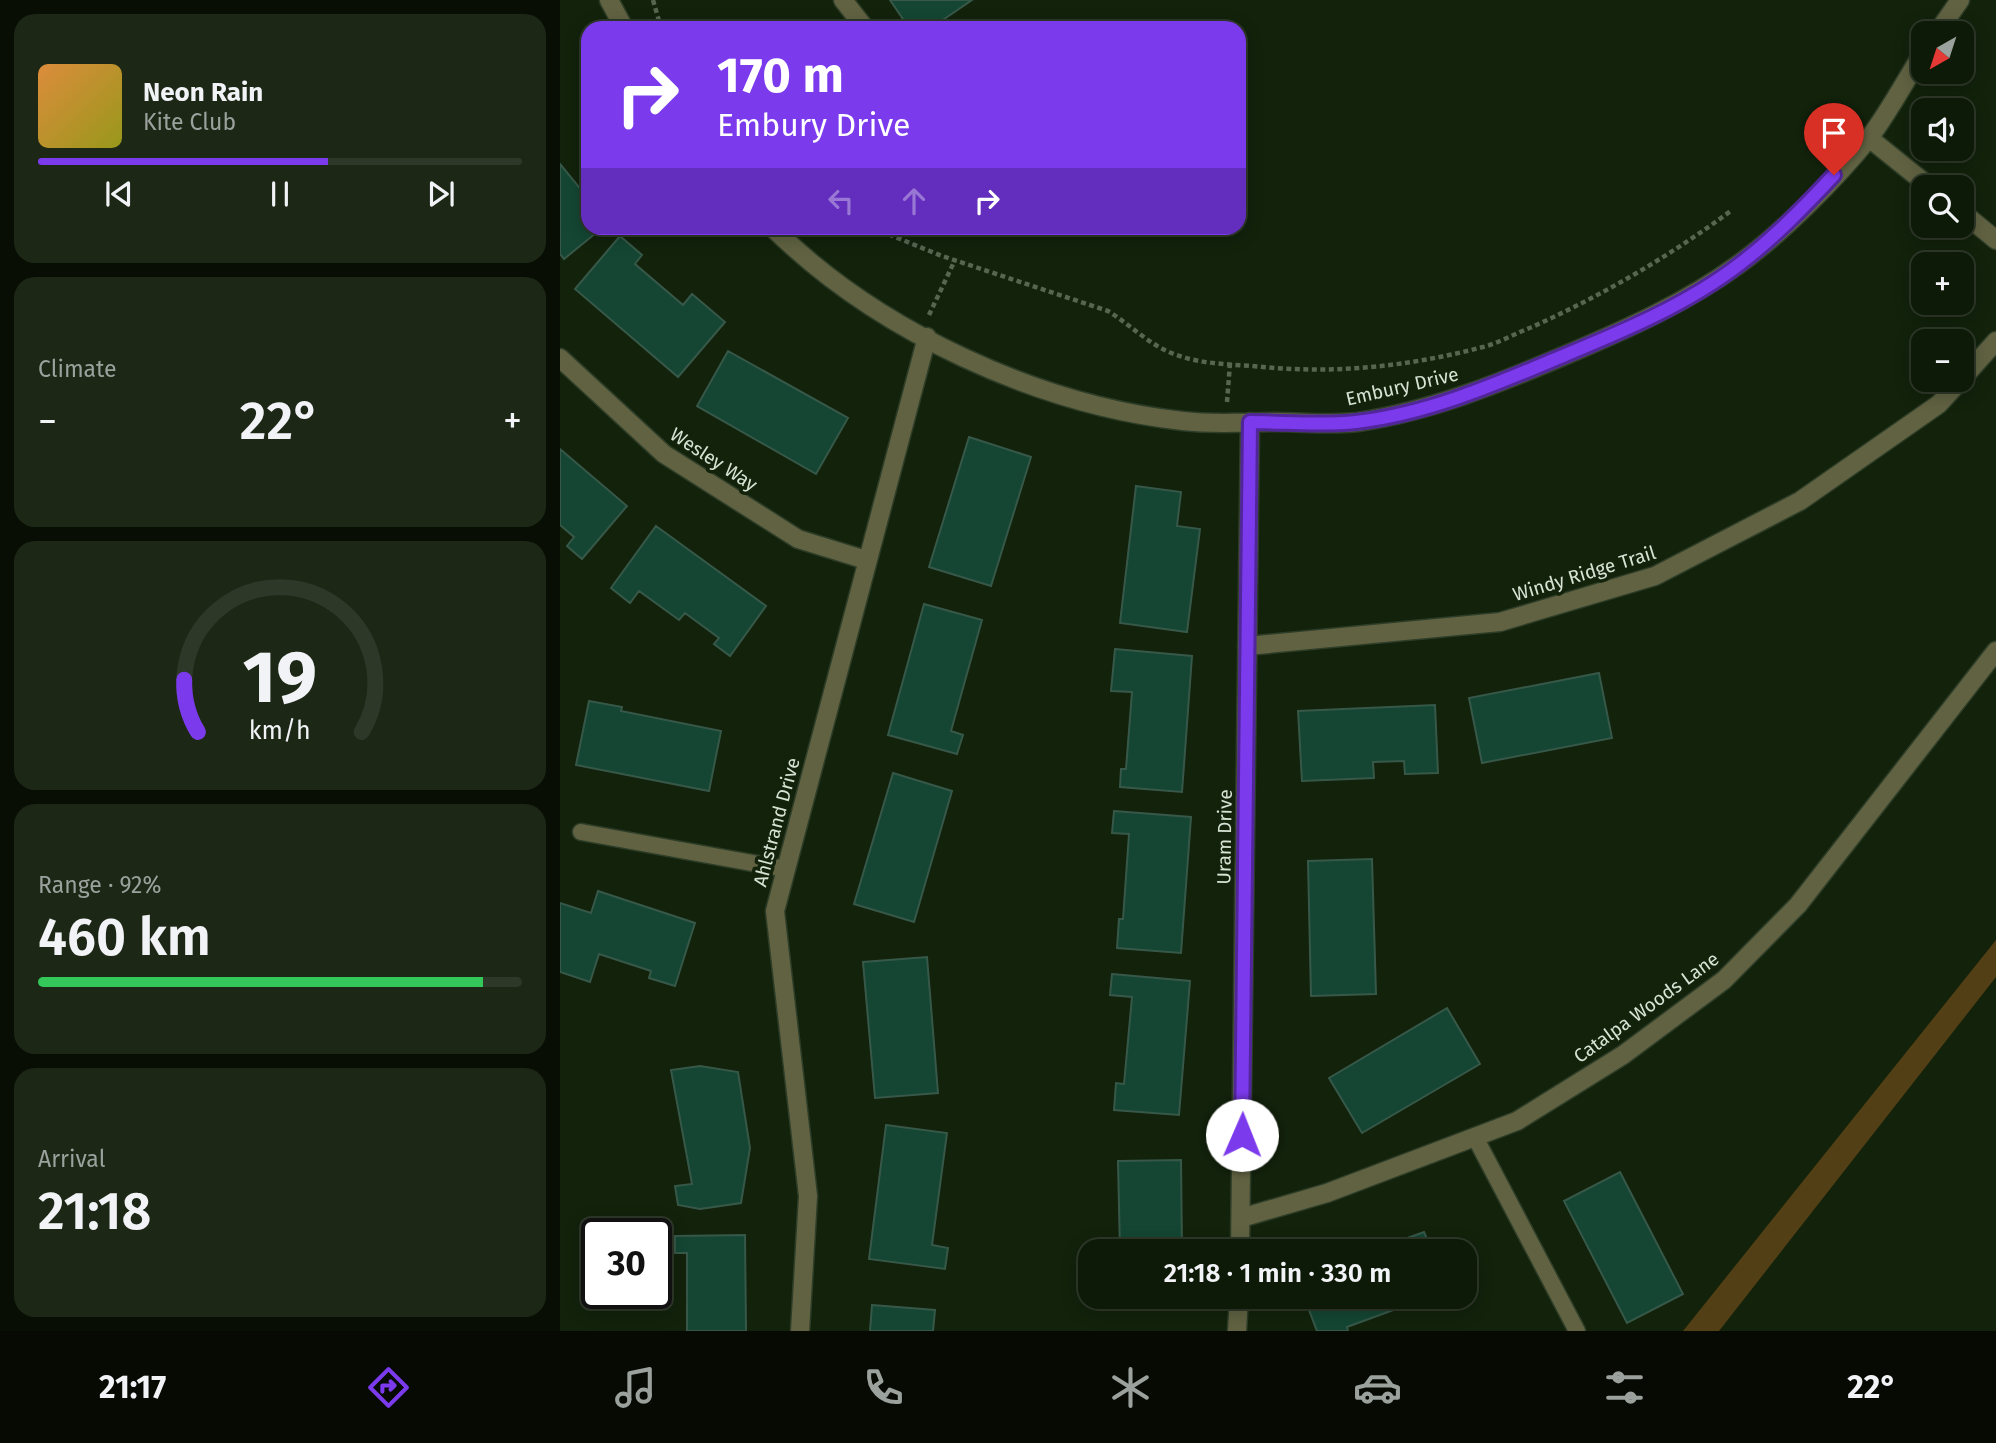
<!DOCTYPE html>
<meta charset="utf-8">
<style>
:root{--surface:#0e1a08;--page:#1c2716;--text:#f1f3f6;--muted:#9ba19c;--line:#2e3829;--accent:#7c3aed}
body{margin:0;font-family:"Fira Sans",sans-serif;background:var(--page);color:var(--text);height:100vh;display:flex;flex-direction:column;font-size:26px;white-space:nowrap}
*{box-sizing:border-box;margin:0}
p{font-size:23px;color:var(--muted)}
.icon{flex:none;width:38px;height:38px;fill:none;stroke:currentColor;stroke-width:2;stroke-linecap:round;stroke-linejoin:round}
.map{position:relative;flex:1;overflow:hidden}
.side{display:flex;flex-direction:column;gap:14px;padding:14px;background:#080e04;width:560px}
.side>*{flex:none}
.top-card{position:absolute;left:21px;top:21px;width:665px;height:214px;border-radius:21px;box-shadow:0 4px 18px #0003,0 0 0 2px var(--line);background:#7c3aed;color:#fff;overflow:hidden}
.needle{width:46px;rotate:219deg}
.fabs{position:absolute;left:1351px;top:21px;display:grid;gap:14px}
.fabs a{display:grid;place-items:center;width:63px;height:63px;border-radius:14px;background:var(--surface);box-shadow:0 4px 18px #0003,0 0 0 2px var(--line);font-size:35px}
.speed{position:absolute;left:21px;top:1218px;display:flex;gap:14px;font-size:35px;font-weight:700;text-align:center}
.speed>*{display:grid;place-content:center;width:91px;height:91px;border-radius:50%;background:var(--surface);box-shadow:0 4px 18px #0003,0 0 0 2px var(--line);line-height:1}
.speed .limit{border:4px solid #111;border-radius:10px;background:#fff;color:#111}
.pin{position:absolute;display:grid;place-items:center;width:60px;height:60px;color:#fff;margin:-72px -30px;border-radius:50% 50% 50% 0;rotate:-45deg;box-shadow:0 0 7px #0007}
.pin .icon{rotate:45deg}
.me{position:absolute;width:77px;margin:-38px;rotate:1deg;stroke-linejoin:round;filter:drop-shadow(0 0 5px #0008)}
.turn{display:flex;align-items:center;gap:24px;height:147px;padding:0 21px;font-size:32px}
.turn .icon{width:91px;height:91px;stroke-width:2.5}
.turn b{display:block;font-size:49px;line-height:60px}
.lanes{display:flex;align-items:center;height:66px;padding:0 21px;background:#0003;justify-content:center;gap:35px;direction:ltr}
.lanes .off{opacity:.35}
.big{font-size:52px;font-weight:600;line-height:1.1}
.side .card{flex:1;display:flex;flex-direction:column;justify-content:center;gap:10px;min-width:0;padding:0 24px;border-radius:21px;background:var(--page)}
.side .dial{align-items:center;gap:0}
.dial svg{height:182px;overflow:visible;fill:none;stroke:var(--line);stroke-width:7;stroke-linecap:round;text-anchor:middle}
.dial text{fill:var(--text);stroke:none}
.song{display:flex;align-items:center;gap:21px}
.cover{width:84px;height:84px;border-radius:10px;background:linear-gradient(135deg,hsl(30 70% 55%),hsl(60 70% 35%))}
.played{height:7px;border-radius:4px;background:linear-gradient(90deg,var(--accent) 60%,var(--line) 60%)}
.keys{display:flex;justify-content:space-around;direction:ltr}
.heat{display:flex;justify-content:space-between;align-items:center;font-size:38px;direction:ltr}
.charge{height:10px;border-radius:5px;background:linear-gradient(90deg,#34c759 92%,var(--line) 0)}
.trip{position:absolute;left:518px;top:1239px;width:399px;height:70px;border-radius:21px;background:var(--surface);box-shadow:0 4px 18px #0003,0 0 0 2px var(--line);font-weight:600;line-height:70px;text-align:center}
.tab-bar{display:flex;height:112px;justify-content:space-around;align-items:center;background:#060a03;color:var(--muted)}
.tab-bar .icon{width:49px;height:49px}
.tab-bar .current{color:var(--accent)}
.tab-bar b{font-size:32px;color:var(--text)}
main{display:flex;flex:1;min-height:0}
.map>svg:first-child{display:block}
</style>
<main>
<section class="side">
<div class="card">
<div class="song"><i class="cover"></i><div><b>Neon Rain</b><p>Kite Club</p></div></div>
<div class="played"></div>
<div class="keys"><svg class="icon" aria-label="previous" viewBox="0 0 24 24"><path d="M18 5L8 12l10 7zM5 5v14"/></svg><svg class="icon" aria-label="pause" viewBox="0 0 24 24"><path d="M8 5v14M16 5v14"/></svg><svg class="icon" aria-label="next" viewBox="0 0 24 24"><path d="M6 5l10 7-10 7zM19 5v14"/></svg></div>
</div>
<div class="card"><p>Climate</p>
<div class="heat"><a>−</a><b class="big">22°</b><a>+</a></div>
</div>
<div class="card dial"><svg viewBox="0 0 100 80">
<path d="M14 69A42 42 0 1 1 86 69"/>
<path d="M14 69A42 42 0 0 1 8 46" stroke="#7c3aed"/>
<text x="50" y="56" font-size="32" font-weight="700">19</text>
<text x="50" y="72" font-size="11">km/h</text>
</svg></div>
<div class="card"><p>Range · 92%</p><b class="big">460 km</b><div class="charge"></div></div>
<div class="card"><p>Arrival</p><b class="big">21:18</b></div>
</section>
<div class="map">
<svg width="1436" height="1331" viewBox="0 0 1436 1331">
<rect width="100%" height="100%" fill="#12220b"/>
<!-- forest -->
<path fill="#533f16" d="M1436 940V977L1159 1331H1123Z"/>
<!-- building -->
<path fill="#144633" stroke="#375849" stroke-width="2" d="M330 0H412L371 28H349Z
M0 164 28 198V228H42L4 259 0 254Z
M60 236 82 255 75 264 123 305 132 294 165 322 118 377 15 289Z
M168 351 288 418 256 474 137 406Z
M409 437 471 457 431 586 369 567Z
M0 449 67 506 22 559 7 546 14 537 0 525Z
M576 486 621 492 617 526 640 529 627 632 560 623Z
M96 526 206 606 170 656 154 644 159 638 125 613 119 620 79 591 70 603 51 588Z
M364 604 422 620 391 731 403 735 397 754 328 735Z
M555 649 632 656 622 792 560 787 561 769H566L572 692 551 691Z
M1039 673 1052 738 922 763 909 698Z
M29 701 62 707 61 711 161 731 149 791 16 765Z
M875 705 878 773 845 774 844 761 813 762 814 778 742 781 738 711Z
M333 773 392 791 354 922 294 904Z
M554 811 631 817 621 953 557 948 559 919H563L569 834 552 833Z
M812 859 816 994 751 996 748 861Z
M38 891 135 923 115 986 89 978 91 971 39 954 30 982 0 972V903L31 913Z
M367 957 378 1093 315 1098 303 962Z
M552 974 630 981 619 1115 554 1110 556 1083 564 1084 572 997 550 995Z
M887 1008 920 1064 802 1133 769 1078Z
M140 1066 178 1072 190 1148 181 1203 140 1209 118 1205 115 1186 132 1184 111 1070Z
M326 1125 387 1133 372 1245 388 1248 385 1269 309 1259Z
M621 1160 622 1251H560L558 1161Z
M1060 1172 1123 1294 1067 1323 1004 1201Z
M864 1232 872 1251H811Z
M185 1235 186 1331H127V1253H115V1236Z
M553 1297H623V1299L553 1300Z
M744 1297H869L787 1327 788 1331H757Z
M312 1305 375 1310 373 1331H310Z"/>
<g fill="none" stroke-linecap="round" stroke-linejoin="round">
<defs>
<path id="service" d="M21 832 226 869
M915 1137 1017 1331"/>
<path id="minor" d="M49 0 64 28
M283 0 305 28
M1377 33 1400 0
M1309 138 1370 187
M1402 212 1436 240
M213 228C317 331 478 405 623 421 655 425 686 422 717 422 743 422 772 425 798 422 871 411 940 383 1008 354 1067 329 1127 302 1179 264 1222 233 1276 179 1309 138 1329 112 1345 81 1363 53
M0 358 104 454 238 539 306 560
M1402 379 1436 341
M687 646 940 622 1095 576 1240 501 1379 404 1401 380
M681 1218 767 1193 957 1121 1063 1055 1164 980 1238 905 1436 651
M680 1251 690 422
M240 1331 248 1196 215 911 367 337
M677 1331 679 1297"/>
</defs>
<!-- service casing -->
<use href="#service" stroke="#2e3d27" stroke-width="19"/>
<!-- minor casing -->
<use href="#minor" stroke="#2e3d27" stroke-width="21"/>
<!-- path -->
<path stroke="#576551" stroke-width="4.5" stroke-dasharray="5 3.5" stroke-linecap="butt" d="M93 0 101 28
M313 228 382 256 548 311C571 325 589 345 614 354 642 365 673 364 703 367 778 374 850 366 923 347 939 343 956 333 972 327 1043 295 1110 256 1172 210
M369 315 395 260
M667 402 670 363"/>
<!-- service -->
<use href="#service" stroke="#606242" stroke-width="16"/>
<!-- minor -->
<use href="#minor" stroke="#606242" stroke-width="18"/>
</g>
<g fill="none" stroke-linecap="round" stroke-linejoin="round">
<defs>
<path id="route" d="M682 1135 690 422C724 422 761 426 796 422 866 414 934 385 998 358 1061 332 1127 305 1181 263 1215 237 1245 206 1274 175"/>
</defs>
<!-- route casing -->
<use href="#route" stroke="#51269a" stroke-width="18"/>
<!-- route -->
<use href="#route" stroke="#7c3aed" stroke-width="12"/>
</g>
<g text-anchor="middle" stroke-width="7" stroke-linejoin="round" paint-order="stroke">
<!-- street labels -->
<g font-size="19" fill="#d8e3d4" stroke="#12220b">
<text transform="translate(842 386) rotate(-13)" y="7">Embury Drive</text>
<text transform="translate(154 459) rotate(33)" y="7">Wesley Way</text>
<text transform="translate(1024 573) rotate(-17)" y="7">Windy Ridge Trail</text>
<text transform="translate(216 822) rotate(-75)" y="7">Ahlstrand Drive</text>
<text transform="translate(664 837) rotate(-89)" y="7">Uram Drive</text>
<text transform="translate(1086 1007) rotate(-36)" y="7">Catalpa Woods Lane</text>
</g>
</g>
</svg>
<div class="fabs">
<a><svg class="needle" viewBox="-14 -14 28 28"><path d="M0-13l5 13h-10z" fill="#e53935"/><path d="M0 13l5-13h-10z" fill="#9ba19c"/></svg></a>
<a><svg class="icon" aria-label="sound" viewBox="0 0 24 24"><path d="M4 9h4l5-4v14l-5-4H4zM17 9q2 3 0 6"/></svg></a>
<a><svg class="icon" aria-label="search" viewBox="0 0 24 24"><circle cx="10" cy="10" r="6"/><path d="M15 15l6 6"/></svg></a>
<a>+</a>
<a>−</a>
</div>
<div class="speed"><div class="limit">30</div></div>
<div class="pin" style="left:1274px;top:175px;background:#d93025"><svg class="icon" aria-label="arrive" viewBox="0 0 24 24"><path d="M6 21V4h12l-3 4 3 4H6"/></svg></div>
<svg class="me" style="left:682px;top:1135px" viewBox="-20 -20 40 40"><circle r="19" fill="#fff"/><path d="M0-13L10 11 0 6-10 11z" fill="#7c3aed"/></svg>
<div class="trip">21:18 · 1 min · 330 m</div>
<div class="top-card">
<div class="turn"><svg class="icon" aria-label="right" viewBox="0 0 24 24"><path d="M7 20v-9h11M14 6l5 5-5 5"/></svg><div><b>170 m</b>Embury Drive</div></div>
<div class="lanes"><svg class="icon off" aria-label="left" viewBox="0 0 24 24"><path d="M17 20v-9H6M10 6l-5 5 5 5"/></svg><svg class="icon off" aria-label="ahead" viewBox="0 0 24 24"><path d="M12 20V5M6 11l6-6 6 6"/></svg><svg class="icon" aria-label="right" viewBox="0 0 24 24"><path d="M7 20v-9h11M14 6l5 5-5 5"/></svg></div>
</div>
</div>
</main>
<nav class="tab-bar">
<b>21:17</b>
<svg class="icon current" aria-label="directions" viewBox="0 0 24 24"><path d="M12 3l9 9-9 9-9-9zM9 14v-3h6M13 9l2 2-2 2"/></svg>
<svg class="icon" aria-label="music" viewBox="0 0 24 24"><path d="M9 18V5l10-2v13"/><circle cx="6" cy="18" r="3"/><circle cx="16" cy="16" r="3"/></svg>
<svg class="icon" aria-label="phone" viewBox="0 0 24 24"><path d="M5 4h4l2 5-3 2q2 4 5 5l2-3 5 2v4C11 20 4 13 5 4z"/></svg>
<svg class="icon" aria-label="climate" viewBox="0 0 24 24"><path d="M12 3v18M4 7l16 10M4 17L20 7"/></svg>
<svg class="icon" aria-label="car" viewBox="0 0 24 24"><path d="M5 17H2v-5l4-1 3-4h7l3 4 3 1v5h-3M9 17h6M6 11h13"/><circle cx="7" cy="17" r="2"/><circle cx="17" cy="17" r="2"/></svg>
<svg class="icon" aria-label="filters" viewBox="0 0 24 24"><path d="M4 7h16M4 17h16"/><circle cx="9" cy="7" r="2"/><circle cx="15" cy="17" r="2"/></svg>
<b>22°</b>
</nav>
